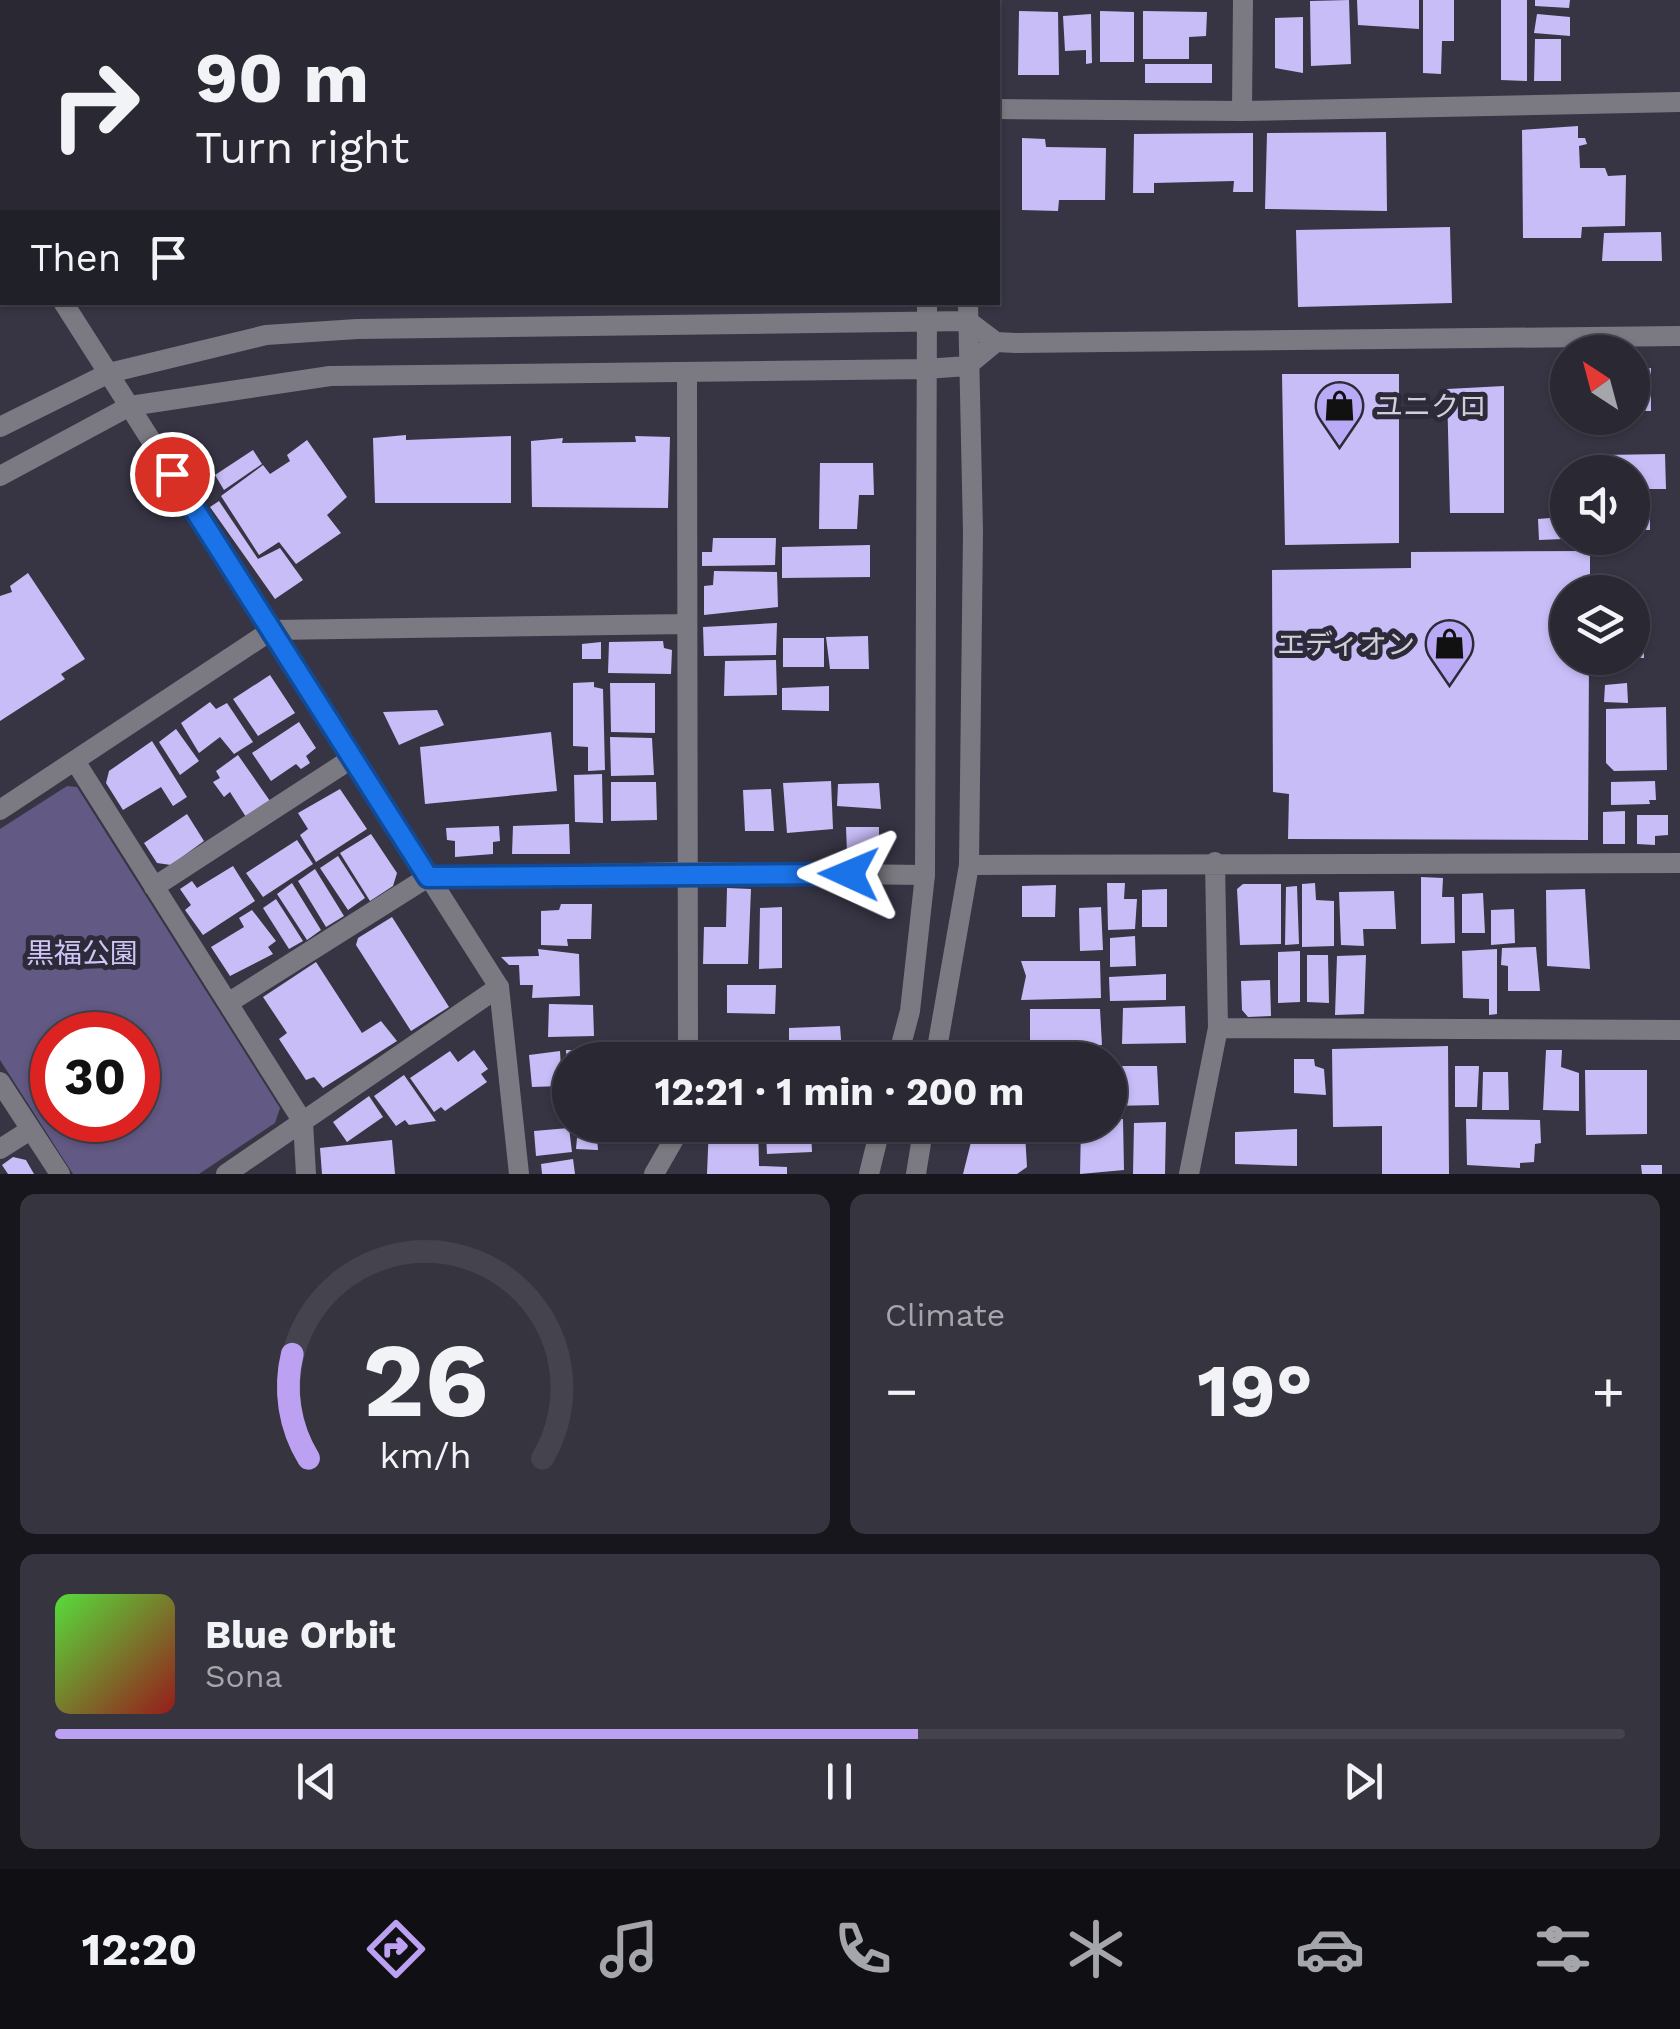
<!DOCTYPE html>
<meta charset="utf-8">
<style>
:root{--surface:#292833;--page:#35343f;--text:#f1f3f6;--muted:#a5a6ac;--line:#45444e;--accent:#bca0f2}
body{margin:0;font-family:"Work Sans","Noto Sans JP",sans-serif;background:var(--page);color:var(--text);height:100vh;display:flex;flex-direction:column;font-size:38px;white-space:nowrap}
*{box-sizing:border-box;margin:0}
p{font-size:32px;color:var(--muted)}
.icon{flex:none;width:55px;height:55px;fill:none;stroke:currentColor;stroke-width:2;stroke-linecap:round;stroke-linejoin:round}
.map{position:relative;height:1174px;overflow:hidden}
.panel{display:flex;flex-direction:column;gap:20px;padding:20px;background:#17161c;flex:1}
.panel>*{flex:none}
.hud{position:absolute;left:0px;top:0px;width:1000px;height:305px;box-shadow:0 2px 8px #0004,0 0 0 2px var(--line);background:#292833;color:var(--text);overflow:hidden}
.needle{width:65px;rotate:324deg}
.buttons{position:absolute;left:1550px;top:335px;display:grid;gap:20px}
.buttons a{display:grid;place-items:center;width:100px;height:100px;border-radius:50%;background:var(--surface);box-shadow:0 2px 8px #0004,0 0 0 2px var(--line);font-size:50px}
.speed{position:absolute;left:30px;top:1012px;display:flex;gap:20px;font-size:50px;font-weight:700;text-align:center}
.speed>*{display:grid;place-content:center;width:130px;height:130px;border-radius:50%;background:var(--surface);box-shadow:0 2px 8px #0004,0 0 0 2px var(--line);line-height:1}
.speed .limit{border:15px solid #d22;background:#fff;color:#111}
.pin{position:absolute;display:grid;place-items:center;width:85px;height:85px;color:#fff;margin:-42px;border:5px solid #fff;border-radius:50%;box-shadow:0 2px 10px #0007}
.me{position:absolute;width:110px;margin:-55px;rotate:271deg;stroke-linejoin:round;filter:drop-shadow(0 0 8px #0008)}
.turn{display:flex;align-items:center;gap:35px;height:210px;padding:0 30px;font-size:45px}
.turn .icon{width:130px;height:130px;stroke-width:2.5}
.turn b{display:block;font-size:70px;line-height:85px}
.then{display:flex;align-items:center;height:95px;padding:0 30px;background:#0003;gap:20px;font-size:38px}
.big{font-size:75px;font-weight:700;line-height:1.1}
.panel .widget{flex:1;display:flex;flex-direction:column;justify-content:center;gap:15px;min-width:0;padding:0 35px;border-radius:15px;background:var(--page)}
.panel .dial{align-items:center;gap:0}
.dial svg{height:260px;overflow:visible;fill:none;stroke:var(--line);stroke-width:7;stroke-linecap:round;text-anchor:middle}
.dial text{fill:var(--text);stroke:none}
.song{display:flex;align-items:center;gap:30px}
.cover{width:120px;height:120px;border-radius:15px;background:linear-gradient(135deg,hsl(110 70% 55%),hsl(0 70% 35%))}
.played{height:10px;border-radius:5px;background:linear-gradient(90deg,var(--accent) 55%,var(--line) 55%)}
.keys{display:flex;justify-content:space-around;direction:ltr}
.heat{display:flex;justify-content:space-between;align-items:center;font-size:55px;direction:ltr}
.panel .tiles{flex:1;display:grid;gap:20px;grid-template-columns:1fr 1fr}
.widget:last-child{grid-column:span 2}
.trip{position:absolute;left:552px;top:1042px;width:575px;height:100px;border-radius:50px;background:var(--surface);box-shadow:0 2px 8px #0004,0 0 0 2px var(--line);font-weight:700;line-height:100px;text-align:center}
.tabs{display:flex;height:160px;justify-content:space-around;align-items:center;background:#101014;color:var(--muted)}
.tabs .icon{width:70px;height:70px}
.tabs .on{color:var(--accent)}
.tabs b{font-size:45px;color:var(--text)}
.map>svg:first-child{display:block}
</style>
<div class="map">
<svg width="1680" height="1174" viewBox="0 0 1680 1174">
<rect width="100%" height="100%" fill="#373544"/>
<!-- green -->
<path fill="#625984" fill-rule="evenodd" d="M67 786 77 787 280 1108 275 1123 199 1174H73L0 1060V829ZM52 1035H138V1120H52Z"/>
<!-- building -->
<path fill="#c9bdf8" d="M1349 0 1351 64 1311 66 1310 1Z
M1357 0H1419V29L1358 25Z
M1423 0H1454V41H1442L1441 74 1423 73Z
M1501 0H1527V81L1501 80Z
M1535 0H1570L1569 8 1535 6Z
M1019 11 1058 12 1059 75H1018Z
M1100 11 1134 12V62H1100Z
M1143 11 1207 12 1206 36 1189 37V59H1143Z
M1091 14 1092 63 1086 64V50L1065 51 1063 16Z
M1537 14 1570 17V36L1534 33Z
M1303 17V73L1275 68V18Z
M1535 39H1561V81H1534Z
M1145 64H1212V83H1145Z
M1578 126V138H1585L1587 144 1579 146 1580 168H1605L1608 176 1626 175 1625 226 1582 227 1581 238H1523L1522 130Z
M1386 132 1387 211 1265 209 1267 133Z
M1253 133V192H1233L1234 181 1154 183V193H1133L1134 134Z
M1022 138 1045 139 1046 147 1106 148 1105 200H1059L1058 211 1022 210Z
M1450 227 1452 303 1298 307 1296 230Z
M1661 232 1662 261H1602L1604 233Z
M1651 368V411H1632V369Z
M1282 374H1399V543L1285 545Z
M1504 386V513H1450L1447 389Z
M406 435V440L511 436V503H375L373 438Z
M635 436 670 437 668 508 532 507 531 441 563 438 562 443 636 442Z
M307 440 347 497 327 515 341 533 296 564 279 542 259 555 221 496 263 465 270 474 290 461 287 455Z
M253 450 262 464 224 490 215 475Z
M1665 454 1666 489H1638L1632 484V472H1603L1602 455Z
M820 463H873L874 495H859L857 529H819Z
M1650 493V530H1632V494Z
M219 501 258 559 280 548 303 580 275 599 210 507Z
M1562 517 1563 539 1539 540 1538 519Z
M713 538H776L775 565 702 566V552H712Z
M870 545V577L782 578V547Z
M1590 551V592H1568V658H1589L1588 840 1288 839 1289 794 1273 792 1272 570 1411 568V552Z
M714 571 777 572 778 607 704 615V586L713 585Z
M28 573 85 659 61 674 65 679 0 721V596L12 592 10 586Z
M777 623 776 655 704 656 703 627Z
M868 636 869 669H830L826 637Z
M783 638H824V667H783Z
M1632 638H1644V658H1632Z
M663 641 664 648 672 650 671 674 608 673 609 642Z
M601 642V659H582V644Z
M776 660 777 695 724 696 725 661Z
M270 675 295 713 258 736 233 699Z
M594 682V687L603 689 605 770 588 771V747L573 746V683Z
M610 683H655V733L611 732Z
M1627 683 1628 703 1604 702 1605 685Z
M829 686V711L782 710V688Z
M210 702 216 709 227 703 253 742 234 754 220 737 199 753 181 723Z
M1666 707 1667 770 1614 771 1606 763V709Z
M437 710 444 725 399 745 383 712Z
M299 722 316 748 306 756 310 763 301 769 296 764 271 781 252 753Z
M176 729 199 761 180 775 159 742Z
M551 732 557 791 425 804 420 747Z
M610 737 652 738 654 775 611 776Z
M152 741 187 797 173 806 161 787 123 810 106 783 109 771Z
M238 755 270 801 246 817 230 792 224 797 213 782 220 778 216 771Z
M602 774 603 823 575 822 574 775Z
M831 781 833 829 787 833 783 783Z
M1655 781 1656 800H1649L1650 804 1611 805V782Z
M611 782H656L657 820 611 821Z
M879 783 881 809 837 806 838 784Z
M340 789 367 829 316 862 300 835 308 829 298 813Z
M771 789 774 831H745L743 790Z
M1625 811V844H1603V812Z
M187 814 204 841 171 865 157 863 144 843Z
M1637 815H1668V835L1655 836V845L1637 844Z
M569 824 570 854H512L513 826Z
M499 826 500 841 493 842V854L455 857V841L447 840 446 828Z
M846 827H879V845L871 853H847Z
M371 834 397 873 393 886 370 901 340 853Z
M297 840 313 864 263 897 246 873Z
M338 856 365 898 348 910 320 868Z
M233 866 255 901 203 935 185 910 191 905 180 889 192 881 197 888Z
M315 869 344 916 326 927 298 881Z
M1421 877 1443 878 1442 897H1454L1455 943 1421 944Z
M292 883 321 930 307 940 277 894Z
M1107 883H1125L1124 899H1137L1135 929 1108 930Z
M1315 883 1316 900 1334 901V946L1302 947V884Z
M1243 884H1281V944L1240 945 1237 889Z
M1056 885 1055 917H1022V886Z
M1297 886 1299 944 1285 945 1286 887Z
M727 888 751 889 748 964H703L704 927H726Z
M1167 889V927H1142V890Z
M1585 889 1590 969 1547 966 1546 890Z
M1394 891 1396 929H1363L1364 946 1341 945 1339 892Z
M1483 893 1485 933H1462V894Z
M276 899 303 941 289 949 263 908Z
M561 904H592L591 939H567L568 946 541 945V911L559 910Z
M782 907V968L759 969 760 908Z
M1101 907 1103 950 1080 951 1079 908Z
M1514 909 1515 943 1491 945V910Z
M252 910 276 941 268 947 273 954 230 976 211 947 244 927 239 918Z
M392 917 449 1007 411 1031 356 945 358 938Z
M1135 936 1136 966 1110 967V938Z
M1536 947 1540 991H1508V966L1501 965 1502 948Z
M538 949 579 954 580 996 532 998 533 985H520L519 965H509L501 957 539 956Z
M1497 949V1014L1489 1015V999L1463 998 1462 951Z
M1300 951V1002L1278 1003V952Z
M1307 955H1328L1329 1003 1307 1002Z
M1366 955 1364 1014 1335 1015 1337 956Z
M1021 961H1100L1101 998 1021 1000 1026 976Z
M316 962 362 1033 381 1021 397 1041 323 1088 314 1077 306 1080 279 1039 287 1033 263 997Z
M1166 974V1000L1110 1001 1109 977Z
M1270 980 1271 1016 1248 1017 1242 1010 1241 981Z
M727 985H776L775 1014 727 1013Z
M549 1004 593 1005 594 1036 548 1037Z
M1185 1006 1186 1043 1122 1044 1123 1008Z
M1030 1009H1100L1102 1045 1088 1046 1087 1055 1030 1052Z
M840 1026 842 1052 789 1054V1028Z
M776 1042V1060H733V1043Z
M650 1043V1060H623V1044Z
M1448 1046 1449 1174H1382V1126L1333 1127 1332 1049Z
M474 1050 488 1069 481 1074 487 1082 445 1111 441 1107 434 1112 410 1078 450 1051 458 1062Z
M566 1050H616V1060H570L567 1068Z
M1546 1050H1562L1561 1067 1579 1073V1111L1543 1110Z
M560 1051 562 1086 532 1087 529 1055Z
M1294 1059H1314L1315 1066 1324 1069 1326 1095 1294 1093Z
M1110 1066H1157L1159 1105 1110 1106Z
M1455 1066H1479L1477 1107H1455Z
M1585 1070H1647V1134L1586 1135Z
M1483 1072H1508L1509 1110H1482Z
M404 1075 436 1121 409 1125 405 1120 396 1126 374 1096Z
M369 1096 383 1117 347 1142 333 1122Z
M1110 1119H1123L1124 1170 1080 1174 1081 1125H1110Z
M1466 1119 1540 1120 1541 1143 1535 1144 1534 1162 1520 1163V1168L1467 1165Z
M1166 1122 1165 1174H1133L1134 1123Z
M610 1125H637V1132H610Z
M709 1125H758L759 1166 787 1167V1174H707Z
M569 1128 572 1152 536 1156 534 1131Z
M1297 1129V1166L1235 1164V1132Z
M811 1130 812 1152 767 1154 766 1133Z
M1025 1133 1027 1167 1017 1174H963L973 1134Z
M577 1138H597L598 1150 576 1149Z
M392 1140 395 1174H322L320 1148Z
M13 1157 26 1160 34 1174H8L2 1165Z
M573 1159 575 1174H542L541 1164Z
M1641 1165H1662V1174H1642Z"/>
<g fill="none" stroke-linecap="round" stroke-linejoin="round">
<!-- minor -->
<path stroke="#7b7a82" stroke-width="20" d="M213 0V2
M1242 111 1243 0
M687 374 688 1060
M75 761 303 1122 306 1174
M0 810 272 630 687 624
M969 865 1680 863
M154 887 354 757
M228 1003 428 877 689 872 925 875
M1218 1028 1680 1030
M0 1082 60 1174
M0 1149 30 1130
M226 1174 499 987
M654 1174 682 1125
M1189 1174 1218 1028 1215 862"/>
<!-- tertiary -->
<path stroke="#7b7a82" stroke-width="20" d="M929 0V2
M970 0V2
M998 109 1242 111 1680 102
M0 117H2
M0 206 2 209
M63 302 499 987 519 1174
M0 427 109 373 266 335 357 329 968 321 996 342 1016 343 1680 336
M0 476 130 406 330 376 926 369 967 366 996 342
M897 1060 910 1011 925 875 927 302
M935 1060 969 865 973 532 968 302
M869 1174 881 1125
M916 1174 924 1125"/>
</g>
<g fill="none" stroke-linecap="round" stroke-linejoin="round">
<defs>
<path id="route" d="M172 474 428 877 849 874"/>
</defs>
<!-- route casing -->
<use href="#route" stroke="#114b97" stroke-width="25"/>
<!-- route -->
<use href="#route" stroke="#1a73e8" stroke-width="18"/>
</g>
<!-- icons -->
<defs>
<symbol id="shop-pin" viewBox="-11 -11 22 30"><path d="M0 17L-7.5 6A9.5 9.5 0 1 1 7.5 6Z" fill="#baaaf6" stroke="#2d2a3a"/><path d="M-5-2.5h2.3a2.7 3.5 0 0 1 5.4 0H5L5.5 6h-11ZM-1.5-2.5h3a1.5 2.3 0 0 0-3 0Z" fill="#111"/></symbol>
</defs>
<g fill-rule="evenodd">
<use href="#shop-pin" x="1312" y="378" width="55" height="75"/>
<use href="#shop-pin" x="1422" y="616" width="55" height="75"/>
</g>
<g text-anchor="middle" stroke-width="10" stroke-linejoin="round" paint-order="stroke">
<!-- poi labels -->
<g font-size="28" fill="#d1d0da" stroke="#2d2a3a" text-anchor="start">
<text x="1375" y="416">ユニクロ</text>
<text x="1415" y="654" text-anchor="end">エディオン</text>
</g>
<!-- park labels -->
<g font-size="28" fill="#cfc6f6" stroke="#2d2a3a">
<text x="82" y="963">黒福公園</text>
</g>
</g>
</svg>
<div class="buttons">
<a><svg class="needle" viewBox="-14 -14 28 28"><path d="M0-13l5 13h-10z" fill="#e53935"/><path d="M0 13l5-13h-10z" fill="#a5a6ac"/></svg></a>
<a><svg class="icon" aria-label="sound" viewBox="0 0 24 24"><path d="M4 9h4l5-4v14l-5-4H4zM17 9q2 3 0 6"/></svg></a>
<a><svg class="icon" aria-label="layers" viewBox="0 0 24 24"><path d="M12 4l9 5-9 5-9-5zM3 14l9 5 9-5"/></svg></a>
</div>
<div class="speed"><div class="limit">30</div></div>
<div class="pin" style="left:172px;top:474px;background:#d93025"><svg class="icon" aria-label="arrive" viewBox="0 0 24 24"><path d="M6 21V4h12l-3 4 3 4H6"/></svg></div>
<svg class="me" style="left:849px;top:874px" viewBox="-20 -20 40 40"><path d="M0-17L14 15 0 8-14 15z" fill="#1a73e8" stroke="#fff" stroke-width="4"/></svg>
<div class="trip">12:21 · 1 min · 200 m</div>
<div class="hud">
<div class="turn"><svg class="icon" aria-label="right" viewBox="0 0 24 24"><path d="M7 20v-9h11M14 6l5 5-5 5"/></svg><div><b>90 m</b>Turn right</div></div>
<div class="then">Then<svg class="icon" aria-label="arrive" viewBox="0 0 24 24"><path d="M6 21V4h12l-3 4 3 4H6"/></svg></div>
</div>
</div>
<section class="panel">
<div class="tiles">
<div class="widget dial"><svg viewBox="0 0 100 80">
<path d="M14 69A42 42 0 1 1 86 69"/>
<path d="M14 69A42 42 0 0 1 9 37" stroke="#bca0f2"/>
<text x="50" y="56" font-size="32" font-weight="700">26</text>
<text x="50" y="72" font-size="11">km/h</text>
</svg></div>
<div class="widget"><p>Climate</p>
<div class="heat"><a>−</a><b class="big">19°</b><a>+</a></div>
</div>
<div class="widget">
<div class="song"><i class="cover"></i><div><b>Blue Orbit</b><p>Sona</p></div></div>
<div class="played"></div>
<div class="keys"><svg class="icon" aria-label="previous" viewBox="0 0 24 24"><path d="M18 5L8 12l10 7zM5 5v14"/></svg><svg class="icon" aria-label="pause" viewBox="0 0 24 24"><path d="M8 5v14M16 5v14"/></svg><svg class="icon" aria-label="next" viewBox="0 0 24 24"><path d="M6 5l10 7-10 7zM19 5v14"/></svg></div>
</div>
</div>
</section>
<nav class="tabs">
<b>12:20</b>
<svg class="icon on" aria-label="directions" viewBox="0 0 24 24"><path d="M12 3l9 9-9 9-9-9zM9 14v-3h6M13 9l2 2-2 2"/></svg>
<svg class="icon" aria-label="music" viewBox="0 0 24 24"><path d="M9 18V5l10-2v13"/><circle cx="6" cy="18" r="3"/><circle cx="16" cy="16" r="3"/></svg>
<svg class="icon" aria-label="phone" viewBox="0 0 24 24"><path d="M5 4h4l2 5-3 2q2 4 5 5l2-3 5 2v4C11 20 4 13 5 4z"/></svg>
<svg class="icon" aria-label="climate" viewBox="0 0 24 24"><path d="M12 3v18M4 7l16 10M4 17L20 7"/></svg>
<svg class="icon" aria-label="car" viewBox="0 0 24 24"><path d="M5 17H2v-5l4-1 3-4h7l3 4 3 1v5h-3M9 17h6M6 11h13"/><circle cx="7" cy="17" r="2"/><circle cx="17" cy="17" r="2"/></svg>
<svg class="icon" aria-label="filters" viewBox="0 0 24 24"><path d="M4 7h16M4 17h16"/><circle cx="9" cy="7" r="2"/><circle cx="15" cy="17" r="2"/></svg>
</nav>
